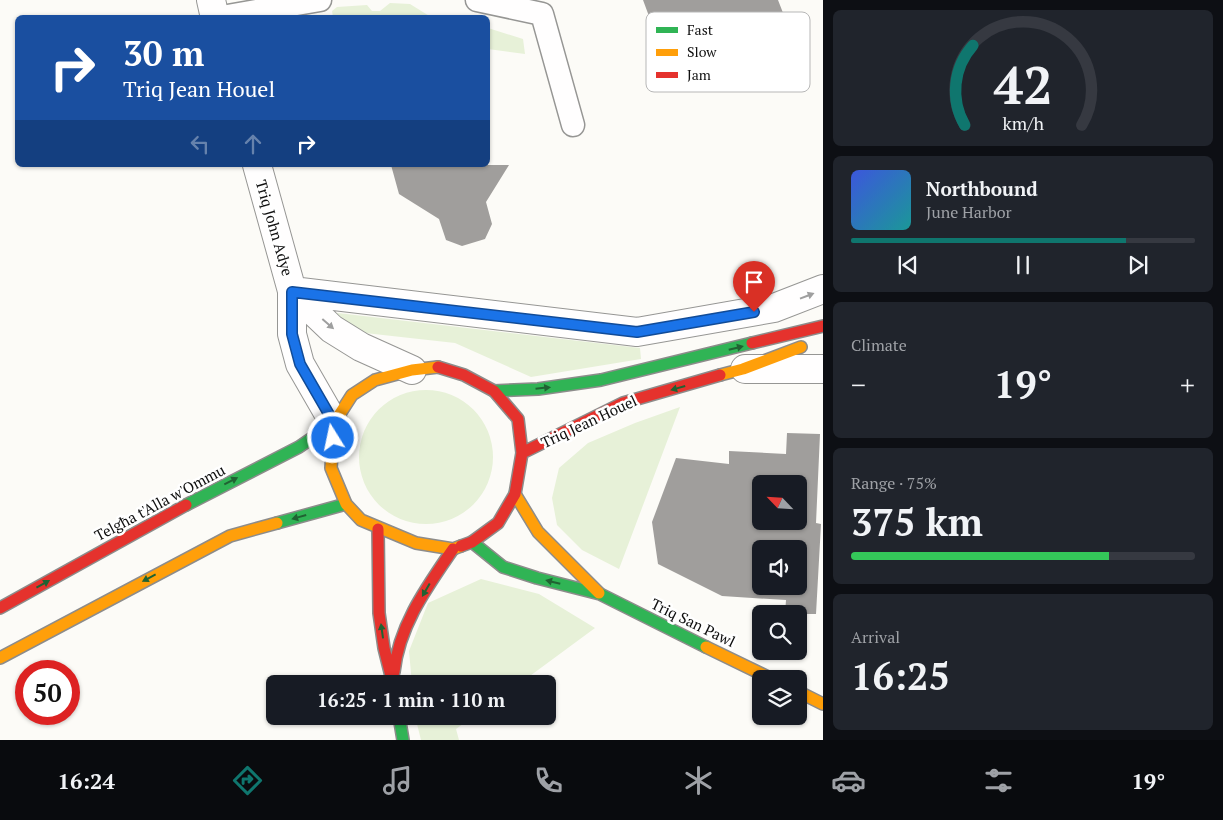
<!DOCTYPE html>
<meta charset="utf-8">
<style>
:root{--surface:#171b24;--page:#20242c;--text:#f1f3f6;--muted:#9ea1a6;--line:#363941;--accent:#0f766e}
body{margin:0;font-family:"PT Serif",serif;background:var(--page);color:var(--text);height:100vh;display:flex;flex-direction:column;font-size:19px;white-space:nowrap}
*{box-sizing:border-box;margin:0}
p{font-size:16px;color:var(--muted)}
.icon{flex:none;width:28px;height:28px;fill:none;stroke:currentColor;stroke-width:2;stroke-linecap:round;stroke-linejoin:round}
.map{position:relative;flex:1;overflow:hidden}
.side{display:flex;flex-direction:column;gap:10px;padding:10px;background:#0d0f14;width:400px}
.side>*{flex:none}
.hud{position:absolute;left:15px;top:15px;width:475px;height:152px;border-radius:8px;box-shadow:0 1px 4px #0004;background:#1a4fa0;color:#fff;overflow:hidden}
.needle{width:32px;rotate:295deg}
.controls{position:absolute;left:752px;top:475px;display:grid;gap:10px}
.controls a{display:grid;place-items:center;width:55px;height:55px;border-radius:8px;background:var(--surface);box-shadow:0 1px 4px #0004;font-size:25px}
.speed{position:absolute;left:15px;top:660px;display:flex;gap:10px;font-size:25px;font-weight:700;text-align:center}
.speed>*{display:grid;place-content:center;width:65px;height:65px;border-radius:50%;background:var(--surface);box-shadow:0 1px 4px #0004;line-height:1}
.speed .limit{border:8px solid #d22;background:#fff;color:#111}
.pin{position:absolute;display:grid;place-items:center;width:42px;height:42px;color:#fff;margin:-51px -21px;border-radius:50% 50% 50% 0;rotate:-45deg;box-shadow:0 0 5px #0007}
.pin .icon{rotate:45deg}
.me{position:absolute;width:55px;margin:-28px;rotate:350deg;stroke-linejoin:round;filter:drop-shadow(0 0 4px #0008)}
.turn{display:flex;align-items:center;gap:18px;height:105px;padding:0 25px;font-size:22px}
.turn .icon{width:65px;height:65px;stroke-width:2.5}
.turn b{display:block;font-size:35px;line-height:42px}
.lanes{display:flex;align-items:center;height:48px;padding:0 25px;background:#0003;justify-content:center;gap:25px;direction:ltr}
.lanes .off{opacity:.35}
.big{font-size:38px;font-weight:700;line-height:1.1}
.side .widget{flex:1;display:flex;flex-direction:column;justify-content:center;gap:8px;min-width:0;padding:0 18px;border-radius:8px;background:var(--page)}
.side .dial{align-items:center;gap:0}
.dial svg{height:130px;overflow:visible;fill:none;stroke:var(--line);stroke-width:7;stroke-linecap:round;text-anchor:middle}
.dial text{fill:var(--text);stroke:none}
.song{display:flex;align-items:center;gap:15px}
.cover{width:60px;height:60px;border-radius:8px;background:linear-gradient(135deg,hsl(230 70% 55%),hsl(180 70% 35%))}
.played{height:5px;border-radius:2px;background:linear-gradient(90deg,var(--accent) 80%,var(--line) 80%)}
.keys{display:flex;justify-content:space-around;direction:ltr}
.heat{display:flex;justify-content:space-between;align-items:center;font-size:28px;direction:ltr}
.charge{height:8px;border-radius:4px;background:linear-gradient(90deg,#34c759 75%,var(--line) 0)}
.trip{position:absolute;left:266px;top:675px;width:290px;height:50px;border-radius:8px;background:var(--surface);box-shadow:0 1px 4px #0004;font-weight:700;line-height:50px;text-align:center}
.menu{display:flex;height:80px;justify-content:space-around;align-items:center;background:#090b0e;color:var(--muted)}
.menu .icon{width:35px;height:35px}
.menu .active{color:var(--accent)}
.menu b{font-size:22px;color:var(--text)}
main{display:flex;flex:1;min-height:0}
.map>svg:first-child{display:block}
</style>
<main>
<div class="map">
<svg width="823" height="740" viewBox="0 0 823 740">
<rect width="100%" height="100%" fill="#fcfbf7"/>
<!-- green -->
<path fill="#e7f1d8" d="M390 3 410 4 431 17H333L332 11 337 7 367 5 372 11H380Z
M488 28 523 39 525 54 488 49Z
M329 312 640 348 641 359 531 377 455 343 356 332Z
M359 457a67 67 0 1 1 134 0a67 67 0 1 1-134 0Z
M680 407 619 569 582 550 557 525 552 498 559 468 588 443 635 423Z
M481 579 539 594 595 628 519 684H412L409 651 428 603Z
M415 716H474L456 729 459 740H421Z"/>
<!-- building -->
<path fill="#a09e9c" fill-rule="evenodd" d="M643 0H778L792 36 673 81Z
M391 165H509L486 202 492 224 485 239 462 246 446 240 439 219 399 194Z
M787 433 820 434 816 523 821 524 816 614H785L786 600 722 596 658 564 652 522 676 458 729 464V451L786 454ZM761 484H799V521H761ZM761 549H799V586H761Z"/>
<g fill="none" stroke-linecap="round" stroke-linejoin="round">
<defs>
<path id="lane" d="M477 0 542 14 573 125
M216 18 320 0"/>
<path id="street" d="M211 0 215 18
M257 165 292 291V334L300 364 334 423
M292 291 637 332 774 308 823 289
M292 291 332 329 361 347 412 370
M745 369H823"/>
<path id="fast" d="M494 391 538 389 601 380 752 343
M186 505 299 447 334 423
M277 523 346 504
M472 542 503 567 537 578 600 594 706 647
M399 716 403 740"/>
<path id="slow" d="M438 367 412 370 375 380 352 395 334 423 331 468 346 504 361 520 416 543 453 549 461 546
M720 375 743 369 801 347
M515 494 538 532 599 593
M706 647 772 679
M0 658 230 536 277 523
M799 692 823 704"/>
<path id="jam" d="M752 343 823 326
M438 367 464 375 494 391 518 419 522 453 515 494 498 523 472 542 461 546
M522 453 623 403 720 375
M378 529 379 613 384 648 393 684
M0 608 186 505
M394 672C399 625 427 587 453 549"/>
</defs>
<!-- lane casing -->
<use href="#lane" stroke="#969694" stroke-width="25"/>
<!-- street casing -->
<use href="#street" stroke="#969694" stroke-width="30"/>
<!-- fast casing -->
<use href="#fast" stroke="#8d8c8b" stroke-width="14"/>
<!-- slow casing -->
<use href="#slow" stroke="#8d8c8b" stroke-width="14"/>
<!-- jam casing -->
<use href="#jam" stroke="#8d8c8b" stroke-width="14"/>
<!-- lane -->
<use href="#lane" stroke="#fffefe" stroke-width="22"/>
<!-- street -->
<use href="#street" stroke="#fffefe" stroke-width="28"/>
<!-- fast -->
<use href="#fast" stroke="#30b455" stroke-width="11"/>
<!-- slow -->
<use href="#slow" stroke="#ff9f0a" stroke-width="11"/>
<!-- jam -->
<use href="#jam" stroke="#e5322d" stroke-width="11"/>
</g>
<!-- one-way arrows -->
<defs><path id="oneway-solid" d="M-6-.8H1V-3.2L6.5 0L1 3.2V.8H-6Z" transform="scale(1.25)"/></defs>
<g fill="#9f9f9f">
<use href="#oneway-solid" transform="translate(807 296) rotate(-21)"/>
<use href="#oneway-solid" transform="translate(328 324) rotate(41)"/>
</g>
<g fill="#206232">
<use href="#oneway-solid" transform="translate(736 348) rotate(-14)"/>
<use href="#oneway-solid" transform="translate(543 388) rotate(-6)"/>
<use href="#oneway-solid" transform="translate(678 388) rotate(164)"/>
<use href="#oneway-solid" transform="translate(231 481) rotate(-27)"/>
<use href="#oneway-solid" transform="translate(299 517) rotate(164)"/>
<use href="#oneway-solid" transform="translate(149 578) rotate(152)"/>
<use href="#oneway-solid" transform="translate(553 582) rotate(-166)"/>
<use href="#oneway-solid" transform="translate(43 584) rotate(-29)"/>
<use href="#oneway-solid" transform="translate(426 590) rotate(120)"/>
<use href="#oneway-solid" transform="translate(382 631) rotate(-98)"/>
</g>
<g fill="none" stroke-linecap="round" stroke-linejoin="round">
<defs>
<path id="route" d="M333 438 334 423 300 364 292 334V292L637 332 754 312"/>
</defs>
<!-- route casing -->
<use href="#route" stroke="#114b97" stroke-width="12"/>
<!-- route -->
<use href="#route" stroke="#1a73e8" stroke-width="9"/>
</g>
<g text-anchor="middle" stroke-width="5" stroke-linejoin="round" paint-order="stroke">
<!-- street labels -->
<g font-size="15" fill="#101010" stroke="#fff">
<text transform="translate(274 228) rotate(74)" y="5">Triq John Adye</text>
<text transform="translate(589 422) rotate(-25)" y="5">Triq Jean Houel</text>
<text transform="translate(160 503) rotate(-28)" y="5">Telgħa t'Alla w'Ommu</text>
<text transform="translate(693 623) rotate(26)" y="5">Triq San Pawl</text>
</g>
</g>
<!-- legend -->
<rect x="646" y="12" width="164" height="80" rx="8" fill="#fff" stroke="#b7b7b7" stroke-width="1"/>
<rect x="656" y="27" width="22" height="6" fill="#30b455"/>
<rect x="656" y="49" width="22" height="7" fill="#ff9f0a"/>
<rect x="656" y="72" width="22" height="6" fill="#e5322d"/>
<g font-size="14" fill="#101010">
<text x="687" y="35">Fast</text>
<text x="687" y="57">Slow</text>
<text x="687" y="80">Jam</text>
</g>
</svg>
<div class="controls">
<a><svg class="needle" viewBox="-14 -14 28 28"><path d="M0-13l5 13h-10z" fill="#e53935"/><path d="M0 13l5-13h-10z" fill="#9ea1a6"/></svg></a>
<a><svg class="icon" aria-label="sound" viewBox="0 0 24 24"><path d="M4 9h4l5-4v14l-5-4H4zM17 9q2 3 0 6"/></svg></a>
<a><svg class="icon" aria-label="search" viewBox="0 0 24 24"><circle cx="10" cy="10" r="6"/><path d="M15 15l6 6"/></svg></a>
<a><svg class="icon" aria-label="layers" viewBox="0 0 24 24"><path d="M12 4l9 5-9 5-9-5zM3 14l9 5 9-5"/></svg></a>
</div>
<div class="speed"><div class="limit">50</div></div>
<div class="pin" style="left:754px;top:312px;background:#d93025"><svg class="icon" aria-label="arrive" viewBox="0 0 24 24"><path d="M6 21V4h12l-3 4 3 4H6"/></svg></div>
<svg class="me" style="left:333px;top:438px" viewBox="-20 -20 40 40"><circle r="17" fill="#1a73e8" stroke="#fff" stroke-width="3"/><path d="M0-11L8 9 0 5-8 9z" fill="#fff"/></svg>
<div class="trip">16:25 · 1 min · 110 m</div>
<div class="hud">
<div class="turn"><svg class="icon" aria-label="right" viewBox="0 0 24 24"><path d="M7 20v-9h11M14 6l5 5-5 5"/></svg><div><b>30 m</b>Triq Jean Houel</div></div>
<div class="lanes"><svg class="icon off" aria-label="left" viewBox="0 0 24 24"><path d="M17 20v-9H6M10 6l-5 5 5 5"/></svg><svg class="icon off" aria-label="ahead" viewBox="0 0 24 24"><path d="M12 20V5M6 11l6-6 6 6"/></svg><svg class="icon" aria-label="right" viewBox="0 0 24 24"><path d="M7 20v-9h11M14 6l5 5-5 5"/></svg></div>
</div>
</div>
<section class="side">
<div class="widget dial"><svg viewBox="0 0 100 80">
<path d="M14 69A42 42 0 1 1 86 69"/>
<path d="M14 69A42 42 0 0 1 19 20" stroke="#0f766e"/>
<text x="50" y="56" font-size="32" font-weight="700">42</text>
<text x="50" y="72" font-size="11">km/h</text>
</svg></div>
<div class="widget">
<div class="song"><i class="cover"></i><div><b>Northbound</b><p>June Harbor</p></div></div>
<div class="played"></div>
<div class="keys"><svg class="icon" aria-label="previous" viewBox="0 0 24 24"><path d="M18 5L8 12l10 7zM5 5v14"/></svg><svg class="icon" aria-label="pause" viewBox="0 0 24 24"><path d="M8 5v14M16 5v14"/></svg><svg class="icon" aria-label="next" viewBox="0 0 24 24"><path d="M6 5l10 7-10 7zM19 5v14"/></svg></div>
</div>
<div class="widget"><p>Climate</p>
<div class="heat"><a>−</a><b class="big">19°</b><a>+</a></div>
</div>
<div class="widget"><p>Range · 75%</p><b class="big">375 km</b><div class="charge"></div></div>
<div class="widget"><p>Arrival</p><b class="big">16:25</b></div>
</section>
</main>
<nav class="menu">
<b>16:24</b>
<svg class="icon active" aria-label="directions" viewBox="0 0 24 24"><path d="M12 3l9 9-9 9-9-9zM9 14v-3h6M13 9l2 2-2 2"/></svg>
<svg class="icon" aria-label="music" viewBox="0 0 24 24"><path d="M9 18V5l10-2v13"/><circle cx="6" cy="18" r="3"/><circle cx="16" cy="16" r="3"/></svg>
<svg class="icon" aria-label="phone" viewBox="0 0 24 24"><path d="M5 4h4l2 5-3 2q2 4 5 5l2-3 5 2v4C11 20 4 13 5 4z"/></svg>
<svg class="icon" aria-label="climate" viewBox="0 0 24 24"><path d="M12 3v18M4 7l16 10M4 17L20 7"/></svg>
<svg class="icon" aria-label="car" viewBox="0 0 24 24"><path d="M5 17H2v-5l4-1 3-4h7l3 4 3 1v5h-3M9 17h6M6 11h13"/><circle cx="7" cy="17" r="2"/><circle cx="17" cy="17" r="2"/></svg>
<svg class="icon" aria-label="filters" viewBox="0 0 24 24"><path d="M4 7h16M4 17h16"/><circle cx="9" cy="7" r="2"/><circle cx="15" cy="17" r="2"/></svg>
<b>19°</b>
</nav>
